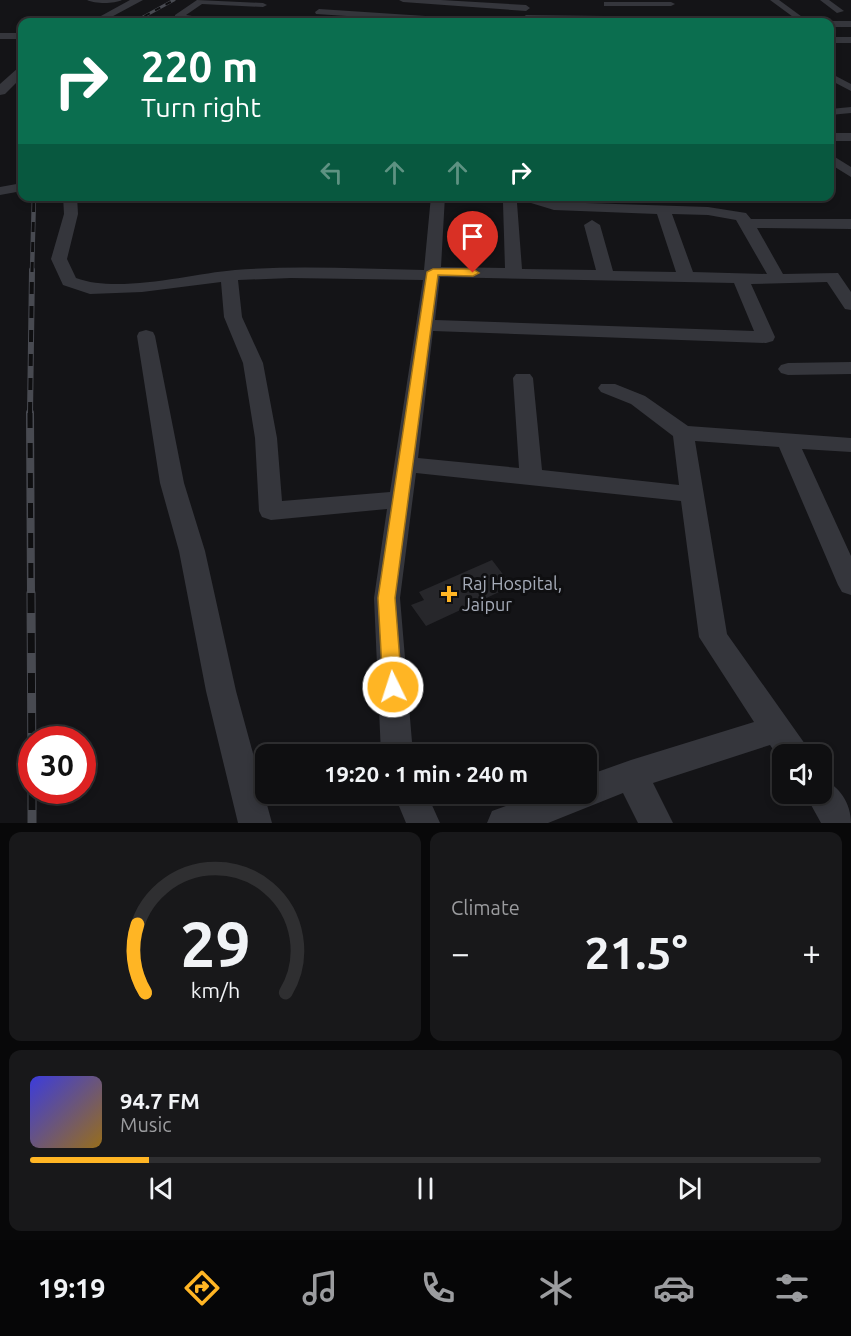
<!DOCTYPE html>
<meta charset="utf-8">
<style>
:root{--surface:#0f0f11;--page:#18181a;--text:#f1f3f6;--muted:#9b9c9f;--line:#2f2f31;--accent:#ffb524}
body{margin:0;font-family:Ubuntu,sans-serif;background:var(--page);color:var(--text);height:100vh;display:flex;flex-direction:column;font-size:22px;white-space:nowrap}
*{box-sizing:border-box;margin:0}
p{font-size:20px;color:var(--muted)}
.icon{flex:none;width:33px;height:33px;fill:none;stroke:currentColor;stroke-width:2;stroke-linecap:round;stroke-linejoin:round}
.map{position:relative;height:823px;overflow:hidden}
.details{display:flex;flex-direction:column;gap:9px;padding:9px;background:#080809;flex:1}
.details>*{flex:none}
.hud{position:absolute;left:18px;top:18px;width:816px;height:183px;border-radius:12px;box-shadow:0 3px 9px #0003,0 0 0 2px var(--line);background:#0b6e4f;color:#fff;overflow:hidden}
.buttons{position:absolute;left:772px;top:744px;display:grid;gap:12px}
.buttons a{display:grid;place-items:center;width:60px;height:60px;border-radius:12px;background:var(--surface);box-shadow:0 3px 9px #0003,0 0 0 2px var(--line);font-size:30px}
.speed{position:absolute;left:18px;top:726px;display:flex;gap:12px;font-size:30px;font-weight:700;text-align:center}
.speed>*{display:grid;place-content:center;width:78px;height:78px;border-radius:50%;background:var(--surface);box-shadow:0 3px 9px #0003,0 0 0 2px var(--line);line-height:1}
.speed .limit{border:9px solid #d22;background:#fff;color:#111}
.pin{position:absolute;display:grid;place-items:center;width:51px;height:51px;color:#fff;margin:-62px -26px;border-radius:50% 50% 50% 0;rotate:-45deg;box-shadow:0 0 6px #0007}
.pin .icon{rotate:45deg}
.me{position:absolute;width:66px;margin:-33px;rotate:356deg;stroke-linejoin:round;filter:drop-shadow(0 0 4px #0008)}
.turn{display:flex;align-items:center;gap:21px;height:126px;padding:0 24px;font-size:27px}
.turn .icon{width:78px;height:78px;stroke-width:2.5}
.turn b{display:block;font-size:42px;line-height:51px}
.lanes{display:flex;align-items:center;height:57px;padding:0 24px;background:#0003;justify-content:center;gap:30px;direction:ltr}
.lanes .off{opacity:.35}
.big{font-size:45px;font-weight:600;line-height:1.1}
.details .card{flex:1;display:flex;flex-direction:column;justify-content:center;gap:9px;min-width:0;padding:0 21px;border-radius:12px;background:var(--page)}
.details .dial{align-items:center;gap:0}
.dial svg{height:156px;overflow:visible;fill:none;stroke:var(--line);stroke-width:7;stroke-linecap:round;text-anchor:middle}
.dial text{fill:var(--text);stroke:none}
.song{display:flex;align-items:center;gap:18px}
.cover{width:72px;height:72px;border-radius:9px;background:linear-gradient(135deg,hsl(240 70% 55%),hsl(40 70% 35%))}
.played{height:6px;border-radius:3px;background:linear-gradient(90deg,var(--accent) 15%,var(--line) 15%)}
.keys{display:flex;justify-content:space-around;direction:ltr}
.heat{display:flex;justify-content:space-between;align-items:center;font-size:33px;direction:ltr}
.details .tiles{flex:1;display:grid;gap:9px;grid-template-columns:1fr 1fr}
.card:last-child{grid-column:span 2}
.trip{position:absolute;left:255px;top:744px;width:342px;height:60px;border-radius:12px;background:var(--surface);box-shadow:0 3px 9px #0003,0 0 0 2px var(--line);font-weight:600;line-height:60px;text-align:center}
.tab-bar{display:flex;height:96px;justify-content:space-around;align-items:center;background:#060607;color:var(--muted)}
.tab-bar .icon{width:42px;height:42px}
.tab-bar .current{color:var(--accent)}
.tab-bar b{font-size:27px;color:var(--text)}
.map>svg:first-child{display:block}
</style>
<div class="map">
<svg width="851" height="823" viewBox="0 0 851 823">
<rect width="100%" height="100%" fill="#141417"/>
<!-- building -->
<path fill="#27272b" d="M492 560 512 586 426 626 411 605 424 600 419 592Z"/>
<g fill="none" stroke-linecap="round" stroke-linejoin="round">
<!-- minor -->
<path fill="#35363c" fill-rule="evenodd" d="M87 0H122C114 4 95 4 87 0Z
M197 0 263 3 267 5 263 7 202 4 186 15 210 19V22L175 19V15Z
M399 0H441L526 5 530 8 526 11 403 2Z
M770 0H779L809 22H800Z
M820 0H829L844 11 837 13Z
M607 2H671L675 4 671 6H604V2Z
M319 9 471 19 475 22H439L316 14 315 12Z
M526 15 684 17 688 20 685 22H673L523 20 522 18Z
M830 21H851V27H830V22H827Z
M0 33H22V39H0Z
M830 37H851V43H830Z
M830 73 851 84V91L830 80Z
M851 107V113L830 115V109Z
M830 133H851V141H830Z
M830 154 851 167V177L830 164Z
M22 183V191L0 195V187Z
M63 196H77L78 214 67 259 76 278C119 294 189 274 235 270 298 265 362 269 424 270L431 196H445L441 267 505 268 503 203 510 199 517 203 522 269 596 270 584 225 592 220 600 225 613 271 676 272 657 214 554 210 531 203 528 196H542L555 202 708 207 746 213 751 219H851V229L757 228 783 274 838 273 851 292V310L845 309 827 282 751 284 775 337 773 341 766 343 433 331 418 458 519 468 513 378 516 374H530L533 378 542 470 679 485 673 436 631 404 601 392 598 388 601 384H615L645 396 688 426 851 438V452L802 449 851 556V595L842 592 838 585 779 447 695 441 727 634 805 744 810 754H783V764L770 745 653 783 673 823H638L623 793 548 823H487L492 811 539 794H586V776L631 760 754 722 699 637 681 501 416 473 400 598 413 754H381L374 598 387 509 271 520 262 517 259 511 255 438 243 363 224 317 221 282 142 292 90 294 63 285 51 259 64 214ZM672 214 708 215 736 220 767 274 693 272ZM440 277 734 283 754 331 435 320ZM291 278 423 280 390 492 282 501 277 438 263 363 242 317 238 280Z
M146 330 153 332 155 336 184 483 205 551 236 691 272 823H238L206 691 179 551 160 483 137 336 139 332Z
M851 362V374L788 375 781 373 778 369 781 365 788 363Z
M822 779C840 786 851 804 851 823H821L805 794H822Z
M394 794H427L440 823H406Z"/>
<!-- tertiary -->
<path fill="#35363c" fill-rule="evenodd" d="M130 0H143L102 22H90Z
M22 67V77L5 94 0 95V84L18 68Z"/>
<defs>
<path id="rail-far4" d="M134 22 174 0"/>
<path id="rail-far3" d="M32 272 34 196"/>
<path id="rail-far2" d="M30 414 32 270"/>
<path id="rail-far1" d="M30 413 31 595"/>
<path id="rail" d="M31 593 32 780
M32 790V823"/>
</defs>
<!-- rail-far4 casing -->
<use href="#rail-far4" stroke="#484a51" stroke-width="3"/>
<!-- rail-far3 casing -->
<use href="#rail-far3" stroke="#484a51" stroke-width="4.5"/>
<!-- rail-far2 casing -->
<use href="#rail-far2" stroke="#484a51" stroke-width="6"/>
<!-- rail-far1 casing -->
<use href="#rail-far1" stroke="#484a51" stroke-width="8"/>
<!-- rail casing -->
<use href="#rail" stroke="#484a51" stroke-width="9"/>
<!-- rail-far4 -->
<use href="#rail-far4" stroke="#0f0f11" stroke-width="2" stroke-dasharray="6" stroke-linecap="butt"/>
<!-- rail-far3 -->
<use href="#rail-far3" stroke="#0f0f11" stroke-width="3" stroke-dasharray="10" stroke-linecap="butt"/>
<!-- rail-far2 -->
<use href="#rail-far2" stroke="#0f0f11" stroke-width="4" stroke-dasharray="12" stroke-linecap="butt"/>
<!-- rail-far1 -->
<use href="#rail-far1" stroke="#0f0f11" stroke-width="5" stroke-dasharray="15" stroke-linecap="butt"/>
<!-- rail -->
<use href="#rail" stroke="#0f0f11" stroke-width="7" stroke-dasharray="20" stroke-linecap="butt"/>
</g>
<!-- route -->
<path fill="#ffb524" stroke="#a67617" stroke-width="1.5" d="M433 269H473L479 273 473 276 438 275 395 598 402 687 400 693 393 696 386 693 383 687 378 598 427 272Z"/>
<!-- markers -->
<path fill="#ffb524" stroke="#0f0f11" stroke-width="2" d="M446 585h6v6h6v6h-6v6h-6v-6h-6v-6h6z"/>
<g text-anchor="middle" stroke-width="6" stroke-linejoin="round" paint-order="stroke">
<!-- near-poi labels -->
<g font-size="18" fill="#a5abb8" stroke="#0f0f11" text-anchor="start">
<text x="462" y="590">Raj Hospital,<tspan x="462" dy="21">Jaipur</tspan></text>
</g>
</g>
</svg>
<div class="buttons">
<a><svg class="icon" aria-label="sound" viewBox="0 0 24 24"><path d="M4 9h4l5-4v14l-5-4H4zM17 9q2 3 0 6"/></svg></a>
</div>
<div class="speed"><div class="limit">30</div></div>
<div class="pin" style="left:473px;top:273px;background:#d93025"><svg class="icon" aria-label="arrive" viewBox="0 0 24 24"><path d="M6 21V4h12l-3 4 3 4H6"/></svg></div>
<svg class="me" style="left:393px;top:687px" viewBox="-20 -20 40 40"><circle r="17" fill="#ffb524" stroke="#fff" stroke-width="3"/><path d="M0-11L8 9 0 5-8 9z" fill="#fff"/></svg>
<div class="trip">19:20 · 1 min · 240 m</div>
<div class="hud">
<div class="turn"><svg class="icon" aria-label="right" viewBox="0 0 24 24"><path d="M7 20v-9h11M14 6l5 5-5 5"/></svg><div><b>220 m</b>Turn right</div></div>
<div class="lanes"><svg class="icon off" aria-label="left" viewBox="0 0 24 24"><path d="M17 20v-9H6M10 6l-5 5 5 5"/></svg><svg class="icon off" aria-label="ahead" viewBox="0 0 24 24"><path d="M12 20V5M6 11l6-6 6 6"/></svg><svg class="icon off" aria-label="ahead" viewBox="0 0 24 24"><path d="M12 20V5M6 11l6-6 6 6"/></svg><svg class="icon" aria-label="right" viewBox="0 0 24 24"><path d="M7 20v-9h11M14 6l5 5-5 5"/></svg></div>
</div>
</div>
<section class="details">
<div class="tiles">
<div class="card dial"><svg viewBox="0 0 100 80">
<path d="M14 69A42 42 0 1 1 86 69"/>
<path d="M14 69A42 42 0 0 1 10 34" stroke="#ffb524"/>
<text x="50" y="56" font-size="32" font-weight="700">29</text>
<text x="50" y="72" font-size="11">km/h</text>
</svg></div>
<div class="card"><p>Climate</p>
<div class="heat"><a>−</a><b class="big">21.5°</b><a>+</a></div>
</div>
<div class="card">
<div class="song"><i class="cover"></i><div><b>94.7 FM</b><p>Music</p></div></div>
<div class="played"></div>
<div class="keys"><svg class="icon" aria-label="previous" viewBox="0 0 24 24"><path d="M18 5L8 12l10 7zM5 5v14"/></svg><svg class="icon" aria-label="pause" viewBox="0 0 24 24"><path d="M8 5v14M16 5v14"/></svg><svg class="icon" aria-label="next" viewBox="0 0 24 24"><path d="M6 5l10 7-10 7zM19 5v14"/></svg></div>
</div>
</div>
</section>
<nav class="tab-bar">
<b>19:19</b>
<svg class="icon current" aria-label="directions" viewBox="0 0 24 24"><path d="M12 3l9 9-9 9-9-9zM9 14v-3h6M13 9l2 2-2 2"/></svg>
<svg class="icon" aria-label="music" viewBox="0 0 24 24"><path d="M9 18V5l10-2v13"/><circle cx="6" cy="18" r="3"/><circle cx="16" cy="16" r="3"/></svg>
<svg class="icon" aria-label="phone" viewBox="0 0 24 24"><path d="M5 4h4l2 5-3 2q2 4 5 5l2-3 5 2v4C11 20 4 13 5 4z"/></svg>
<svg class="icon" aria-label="climate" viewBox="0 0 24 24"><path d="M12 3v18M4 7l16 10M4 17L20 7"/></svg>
<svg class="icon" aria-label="car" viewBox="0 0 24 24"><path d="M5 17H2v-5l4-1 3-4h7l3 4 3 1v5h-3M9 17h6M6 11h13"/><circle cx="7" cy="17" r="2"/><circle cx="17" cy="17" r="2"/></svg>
<svg class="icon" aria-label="filters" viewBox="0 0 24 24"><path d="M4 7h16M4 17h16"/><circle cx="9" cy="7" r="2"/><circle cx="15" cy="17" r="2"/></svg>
</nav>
